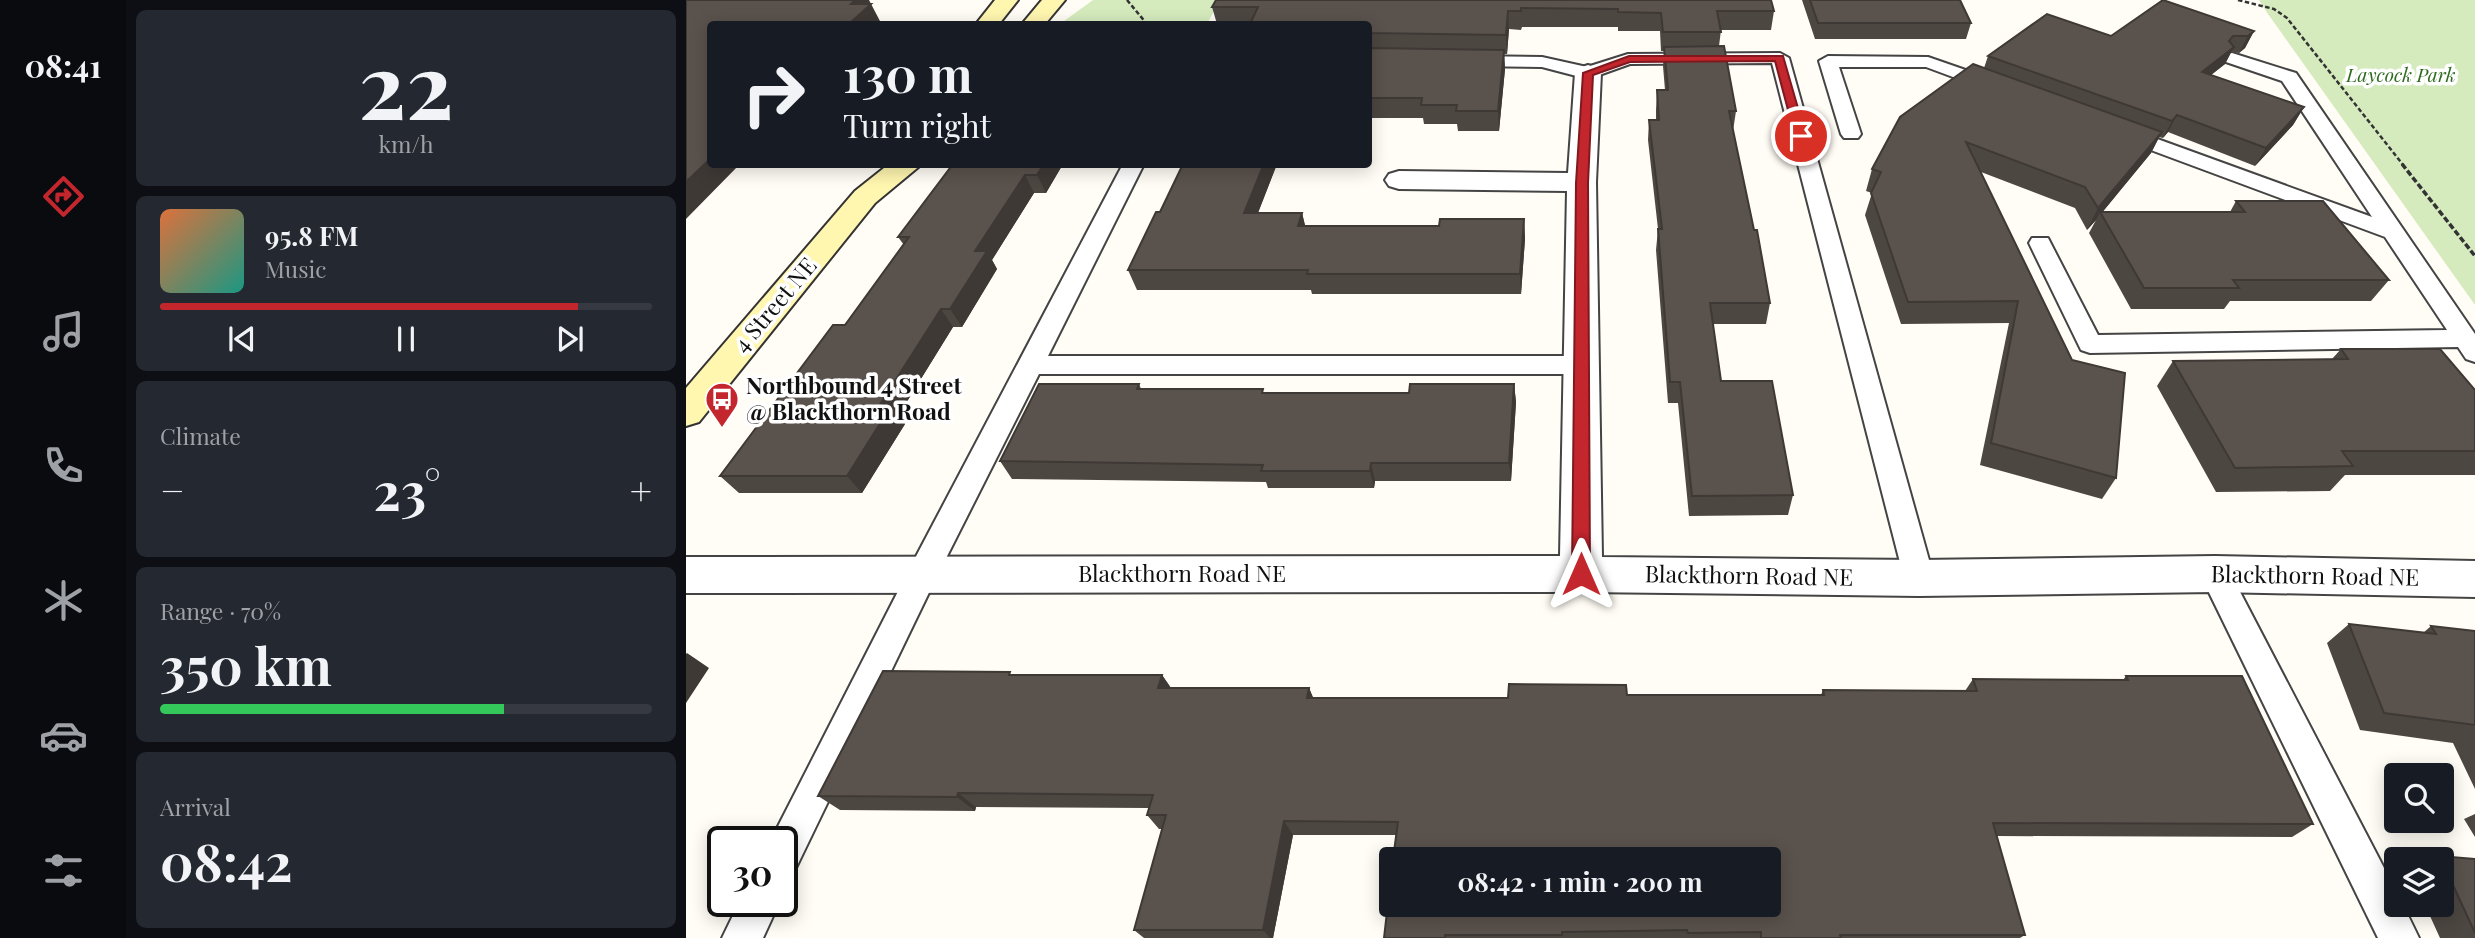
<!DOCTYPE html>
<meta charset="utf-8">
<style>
:root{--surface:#171b24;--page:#242831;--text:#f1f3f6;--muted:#9ea1a6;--line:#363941;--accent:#c4262e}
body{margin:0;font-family:"Playfair Display",serif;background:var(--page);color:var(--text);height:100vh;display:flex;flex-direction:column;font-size:26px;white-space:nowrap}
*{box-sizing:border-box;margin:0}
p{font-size:23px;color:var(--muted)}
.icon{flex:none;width:38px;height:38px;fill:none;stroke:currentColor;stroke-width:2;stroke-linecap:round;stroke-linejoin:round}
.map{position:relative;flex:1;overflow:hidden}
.side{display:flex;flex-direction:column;gap:10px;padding:10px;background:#0d0f14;width:560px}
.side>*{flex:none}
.hud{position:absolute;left:21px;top:21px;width:665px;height:147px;border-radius:7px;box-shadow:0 4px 18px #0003;background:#171b24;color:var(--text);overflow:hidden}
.buttons{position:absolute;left:1698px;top:763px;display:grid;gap:14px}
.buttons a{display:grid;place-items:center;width:70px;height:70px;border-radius:7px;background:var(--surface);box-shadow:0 4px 18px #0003;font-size:35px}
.speed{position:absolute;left:21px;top:826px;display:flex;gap:14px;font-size:35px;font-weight:700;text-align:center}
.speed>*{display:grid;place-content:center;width:91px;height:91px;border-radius:50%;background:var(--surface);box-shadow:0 4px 18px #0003;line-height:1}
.speed .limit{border:4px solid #111;border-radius:10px;background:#fff;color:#111}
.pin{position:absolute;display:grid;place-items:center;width:60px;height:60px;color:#fff;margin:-30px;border:4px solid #fff;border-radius:50%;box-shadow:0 2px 7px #0007}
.me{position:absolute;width:77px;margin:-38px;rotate:0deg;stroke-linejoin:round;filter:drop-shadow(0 0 5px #0008)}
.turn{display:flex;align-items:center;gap:24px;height:147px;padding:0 21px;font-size:32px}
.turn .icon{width:91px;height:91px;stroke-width:2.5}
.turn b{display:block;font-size:49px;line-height:60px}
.big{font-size:52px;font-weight:700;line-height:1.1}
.side .card{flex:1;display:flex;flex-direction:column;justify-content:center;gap:10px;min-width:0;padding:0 24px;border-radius:10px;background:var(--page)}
.side .dial{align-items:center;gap:0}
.dial b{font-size:91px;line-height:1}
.song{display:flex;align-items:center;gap:21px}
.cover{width:84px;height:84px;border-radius:10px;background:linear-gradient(135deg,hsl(20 70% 55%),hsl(170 70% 35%))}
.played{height:7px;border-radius:4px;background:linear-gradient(90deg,var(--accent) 85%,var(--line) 85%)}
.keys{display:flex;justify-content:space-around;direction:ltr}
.heat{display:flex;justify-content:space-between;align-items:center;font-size:38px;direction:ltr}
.charge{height:10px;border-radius:5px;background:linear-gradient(90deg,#34c759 70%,var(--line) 0)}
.trip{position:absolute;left:693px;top:847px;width:402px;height:70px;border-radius:7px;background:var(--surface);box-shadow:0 4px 18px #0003;font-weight:700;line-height:70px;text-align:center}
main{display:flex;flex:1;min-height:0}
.tabs{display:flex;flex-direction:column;width:126px;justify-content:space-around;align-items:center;background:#090b0e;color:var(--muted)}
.tabs .icon{width:49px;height:49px}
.tabs .on{color:var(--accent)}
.tabs b{font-size:32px;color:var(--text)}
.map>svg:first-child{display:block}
</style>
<main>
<nav class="tabs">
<b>08:41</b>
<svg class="icon on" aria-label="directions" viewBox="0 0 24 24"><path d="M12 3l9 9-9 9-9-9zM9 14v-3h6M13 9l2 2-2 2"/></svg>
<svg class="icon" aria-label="music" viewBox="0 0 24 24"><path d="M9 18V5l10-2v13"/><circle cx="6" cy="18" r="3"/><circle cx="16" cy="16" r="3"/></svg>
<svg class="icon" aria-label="phone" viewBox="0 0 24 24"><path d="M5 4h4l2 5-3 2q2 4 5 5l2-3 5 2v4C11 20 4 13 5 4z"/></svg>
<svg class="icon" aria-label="climate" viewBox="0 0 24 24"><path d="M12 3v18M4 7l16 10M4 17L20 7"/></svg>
<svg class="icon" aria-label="car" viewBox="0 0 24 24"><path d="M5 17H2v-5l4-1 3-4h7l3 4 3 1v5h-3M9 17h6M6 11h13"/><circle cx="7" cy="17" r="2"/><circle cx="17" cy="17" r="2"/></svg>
<svg class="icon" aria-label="filters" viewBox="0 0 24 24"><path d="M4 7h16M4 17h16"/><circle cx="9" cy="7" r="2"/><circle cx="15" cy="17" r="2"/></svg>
</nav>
<section class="side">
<div class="card dial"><b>22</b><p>km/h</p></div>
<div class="card">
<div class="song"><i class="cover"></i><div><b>95.8 FM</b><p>Music</p></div></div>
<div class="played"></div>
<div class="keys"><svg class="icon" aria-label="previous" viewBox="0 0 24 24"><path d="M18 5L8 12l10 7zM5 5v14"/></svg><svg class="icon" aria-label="pause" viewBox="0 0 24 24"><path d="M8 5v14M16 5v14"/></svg><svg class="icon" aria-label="next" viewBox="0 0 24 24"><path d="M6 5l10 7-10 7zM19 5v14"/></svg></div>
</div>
<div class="card"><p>Climate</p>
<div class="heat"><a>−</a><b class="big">23°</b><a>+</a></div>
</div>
<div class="card"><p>Range · 70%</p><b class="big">350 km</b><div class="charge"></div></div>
<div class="card"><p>Arrival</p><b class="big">08:42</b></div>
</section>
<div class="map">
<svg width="1789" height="938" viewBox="0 0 1789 938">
<rect width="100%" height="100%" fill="#fffdf5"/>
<!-- green -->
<path fill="#d5ebbd" d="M407 0H534L521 24H374Z
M1573 0H1789V305L1582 14Z"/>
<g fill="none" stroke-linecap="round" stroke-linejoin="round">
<defs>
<path id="lane" d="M1094 53 1103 58 1248 578 1244 587 1233 591 1222 587 1218 578 1086 63 944 64 902 79 856 67 781 66 772 61 781 56 856 57 901 67 942 54Z
M1546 53 1610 73 1789 334V362L1780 359 1772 347 1404 353 1395 350 1343 243 1346 238H1362L1412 335 1761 330 1699 237 1427 136 1424 132 1427 128H1441L1686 217 1596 81 1540 62 1537 58 1540 54Z
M1142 56 1242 57 1317 83 1319 87 1310 93 1240 67H1153L1175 134 1172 138H1158L1155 134 1133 61Z
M437 164H458L362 356H896L905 359 909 365 905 371 896 374H353L250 578 109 870 96 876V842H84L225 566Z
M1529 561 1540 565 1710 891V905H1717L1733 938H1692L1514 574 1518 565Z
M54 901H94L77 938H36Z"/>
<path id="street" d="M902 65 911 68 915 73 910 182 916 557 1233 560 1529 556 1789 561V597L1529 592 1233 596 895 592 0 593V557L874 556 881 191 713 189 703 186 699 180 703 174 713 171 882 173 889 73 893 68Z"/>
<path id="secondary" d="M309 0H332L313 24H290Z
M356 0H379L359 24H336Z
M203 164H236L189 203 13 422 0 426V388L169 191Z"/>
</defs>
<!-- lane casing -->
<use href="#lane" stroke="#444" stroke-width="4"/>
<!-- street casing -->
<use href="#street" stroke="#444" stroke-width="4"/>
<!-- secondary casing -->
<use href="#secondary" stroke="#333" stroke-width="4"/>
<!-- path-far1 -->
<path stroke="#333" stroke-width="2.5" stroke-dasharray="4.5 2.5" stroke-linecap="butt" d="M441 0 461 24
M1552 0 1588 9 1601 18 1718 166"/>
<!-- path -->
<path stroke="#333" stroke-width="3.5" stroke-dasharray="6 2.5" stroke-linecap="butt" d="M1716 164 1789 256"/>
<!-- lane -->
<use href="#lane" fill="#fff" fill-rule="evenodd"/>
<!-- street -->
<use href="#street" fill="#fff" fill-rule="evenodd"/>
<!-- secondary -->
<use href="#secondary" fill="#fff6b0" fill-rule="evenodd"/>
</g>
<!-- wall -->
<path fill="#4d4742" d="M530 0 1088 11 1085 30H1035L1033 46 1050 111 1047 131 1084 303 1080 324H1027L1035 381 1107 495 1102 515 1003 516 992 403H982L970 250 972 229 962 140 963 120H970V110L971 90H979L977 66 978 51H975L974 31H932V27H836L835 30 823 29 821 54H818L819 69 813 131H772L771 124H738L737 118H682V24H531L526 7Z
M1116 0H1274L1285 23 1280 39H1129Z
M1568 31 1559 48 1553 53 1545 52 1539 64 1525 75 1618 107 1607 125 1569 166 1482 132 1477 138 1473 137 1465 153 1416 212H1544L1550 201 1703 280 1685 301H1544L1538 309H1445L1403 233 1410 220 1401 230 1389 208 1295 172 1430 478 1416 499 1294 465 1323 323 1215 324 1179 215 1186 193 1180 191 1186 169 1298 68 1302 56 1425 36Z
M267 164H377L360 193H348L306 260 311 269 276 327H267L212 416 219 424 176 493H53L34 476 159 325 218 245 212 237Z
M497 164H591L572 213H616L619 226H753L838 219 839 239 835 294H626L625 290H451L442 270 474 212Z
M1655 349 1789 390V475H1659L1644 491 1530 492 1471 386 1487 361 1646 359Z
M453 384 455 389 578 393H723L828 384 830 402 825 481H689L688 488H582L580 482 326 479 314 461Z
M1663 624 1737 633 1745 626 1789 631V789L1767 743 1674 730 1641 643Z
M327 675H476L485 688H623L627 698H822L941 695H1135L1137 690 1279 691 1287 679 1437 680 1440 676 1627 824 1606 837 1311 836 1339 935 1334 938H698L710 835H607L587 938H458L448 930 477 829H473L461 815 463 808 290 807 289 811 154 810 132 796Z
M1789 814V837L1778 819Z
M1753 856 1789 859V938H1754L1739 905H1755V859H1747Z"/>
<!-- shaded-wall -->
<path fill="#3f3936" d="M169 0H183L195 23 193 24H163L165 4Z
M822 11 823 29 821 54 820 35Z
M1568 31 1559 48 1553 53 1562 36Z
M1548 47 1539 64 1507 89 1516 72Z
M818 50 819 69 813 131 812 111Z
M1618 107 1607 125 1569 166 1580 148Z
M1491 115 1482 132 1477 138 1486 121Z
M1476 132 1465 153 1415 214 1414 212 1410 220 1401 230 1412 208Z
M24 159V164H54L0 219V182Z
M358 164H377L360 193 351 175Z
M578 164H591L564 233 558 213Z
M339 175 348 193 306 260 311 269 276 327 264 309 289 251Z
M616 213 621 233 612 226Z
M838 219 839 239 835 294 834 274Z
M255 309 267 327 212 416 219 424 176 493 161 476 193 406Z
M828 384 830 402 825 481 823 463Z
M685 463 689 481 688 488 684 471Z
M1 653 23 668 0 703V654Z
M476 675 487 691 472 688Z
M623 688 630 704 621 698Z
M272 793 290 807 289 811 271 797Z
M598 821 607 835 587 938H584L577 930Z"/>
<!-- building -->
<path fill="#5a524d" stroke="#3f3936" stroke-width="2" d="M0 0H169L165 4H185L163 24H24V159L0 182Z
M530 0H1085L1088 11H1031L1035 32H977L975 13 932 12V9L835 8V11H822L820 35 682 33V24H564L572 7H526Z
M1124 0H1274L1285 23H1132Z
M1477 0 1568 31 1562 36H1547L1543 41 1548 47 1516 72 1618 107 1580 148 1491 115 1486 121 1302 56 1361 14 1425 36Z
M1038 46 1050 111H1043L1068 230H1071L1084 303H1024L1035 381H1086L1107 495 1006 496 994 382H984L972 229H976L963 120H973L971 90H982L978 47Z
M682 48 818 50 812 111H770L771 105H735L736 98H682Z
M1287 64 1476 132 1412 208 1399 187 1280 142 1386 360 1439 373 1430 478 1305 443 1332 301 1222 302 1185 193 1195 172 1186 169 1214 117Z
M267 164H358L351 175H339L289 251H301L264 309H255L193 406H205L161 476H34L147 325H159L223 237H212Z
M497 164H578L558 213H616L612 226H753L754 219H838L834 274H621L622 270H442L470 212H474Z
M1550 201H1637L1703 280H1547L1553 288H1458L1414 212H1559Z
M1655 349H1754L1789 390V451H1656L1667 466 1549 468 1487 361 1662 359Z
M353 384H453L451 389H577L576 393H723L724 384H828L823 463H685L684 471H575L577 465 314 461Z
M1663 624 1750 634 1745 626 1789 631V725L1698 713Z
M197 671 324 672 323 675H476L472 688H623L621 698H822L823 684 940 685 941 695H1138L1137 690 1291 691 1287 679 1442 680 1440 676H1556L1627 824 1307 823 1339 935H1154L1155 938H1075V932L1002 933 1001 930 876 932V935H759V938H698L705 877V905H1083V859H707L712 822 598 821 577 930H448L480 815H461L467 795 272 793 271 797 132 796Z
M1753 856 1789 859V933L1755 859Z"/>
<!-- route -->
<path fill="#c4262e" stroke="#7f191e" stroke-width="2" d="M1097 56 1120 136 1115 139 1109 136 1089 61 944 62 907 75 902 183 904 574 901 579 895 581 889 579 886 574 890 183 897 73 943 56Z"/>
<!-- icons -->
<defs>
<symbol id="bus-pin" viewBox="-11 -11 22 30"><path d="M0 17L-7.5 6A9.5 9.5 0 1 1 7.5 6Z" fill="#c4262e" stroke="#fff"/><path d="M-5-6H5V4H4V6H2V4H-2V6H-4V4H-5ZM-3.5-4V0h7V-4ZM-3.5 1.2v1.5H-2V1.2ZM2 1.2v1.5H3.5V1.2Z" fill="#fff"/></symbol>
</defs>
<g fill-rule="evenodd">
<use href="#bus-pin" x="17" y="380" width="38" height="52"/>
</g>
<g text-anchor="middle" stroke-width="7" stroke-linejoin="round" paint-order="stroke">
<!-- far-park labels -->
<g font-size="19" font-style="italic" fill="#2f6b1f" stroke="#fff">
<text x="1715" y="82">Laycock Park</text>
</g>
<!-- street labels -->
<g font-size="23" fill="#111" stroke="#fff">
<text transform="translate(89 305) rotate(-50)" y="8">4 Street NE</text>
<text x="496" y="582">Blackthorn Road NE</text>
<text transform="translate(1063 576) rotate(1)" y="8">Blackthorn Road NE</text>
<text transform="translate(1629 576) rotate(1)" y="8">Blackthorn Road NE</text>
</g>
<!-- poi labels -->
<g font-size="23" font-weight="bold" fill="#111" stroke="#fff" text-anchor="start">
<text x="60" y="394">Northbound 4 Street<tspan x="60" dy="26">@ Blackthorn Road</tspan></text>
</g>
</g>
</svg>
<div class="buttons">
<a><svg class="icon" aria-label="search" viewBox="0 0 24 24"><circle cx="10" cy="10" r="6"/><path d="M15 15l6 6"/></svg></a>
<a><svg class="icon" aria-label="layers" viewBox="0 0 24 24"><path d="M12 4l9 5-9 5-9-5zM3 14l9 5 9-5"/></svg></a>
</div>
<div class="speed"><div class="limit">30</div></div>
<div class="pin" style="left:1115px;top:136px;background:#d93025"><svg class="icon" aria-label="arrive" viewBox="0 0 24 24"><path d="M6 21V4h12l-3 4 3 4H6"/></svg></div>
<svg class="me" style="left:895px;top:574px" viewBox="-20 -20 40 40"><path d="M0-17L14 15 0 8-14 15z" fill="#c4262e" stroke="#fff" stroke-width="4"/></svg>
<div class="trip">08:42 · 1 min · 200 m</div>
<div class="hud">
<div class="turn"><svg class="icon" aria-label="right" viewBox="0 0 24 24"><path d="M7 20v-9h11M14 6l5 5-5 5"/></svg><div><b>130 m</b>Turn right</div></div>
</div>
</div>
</main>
